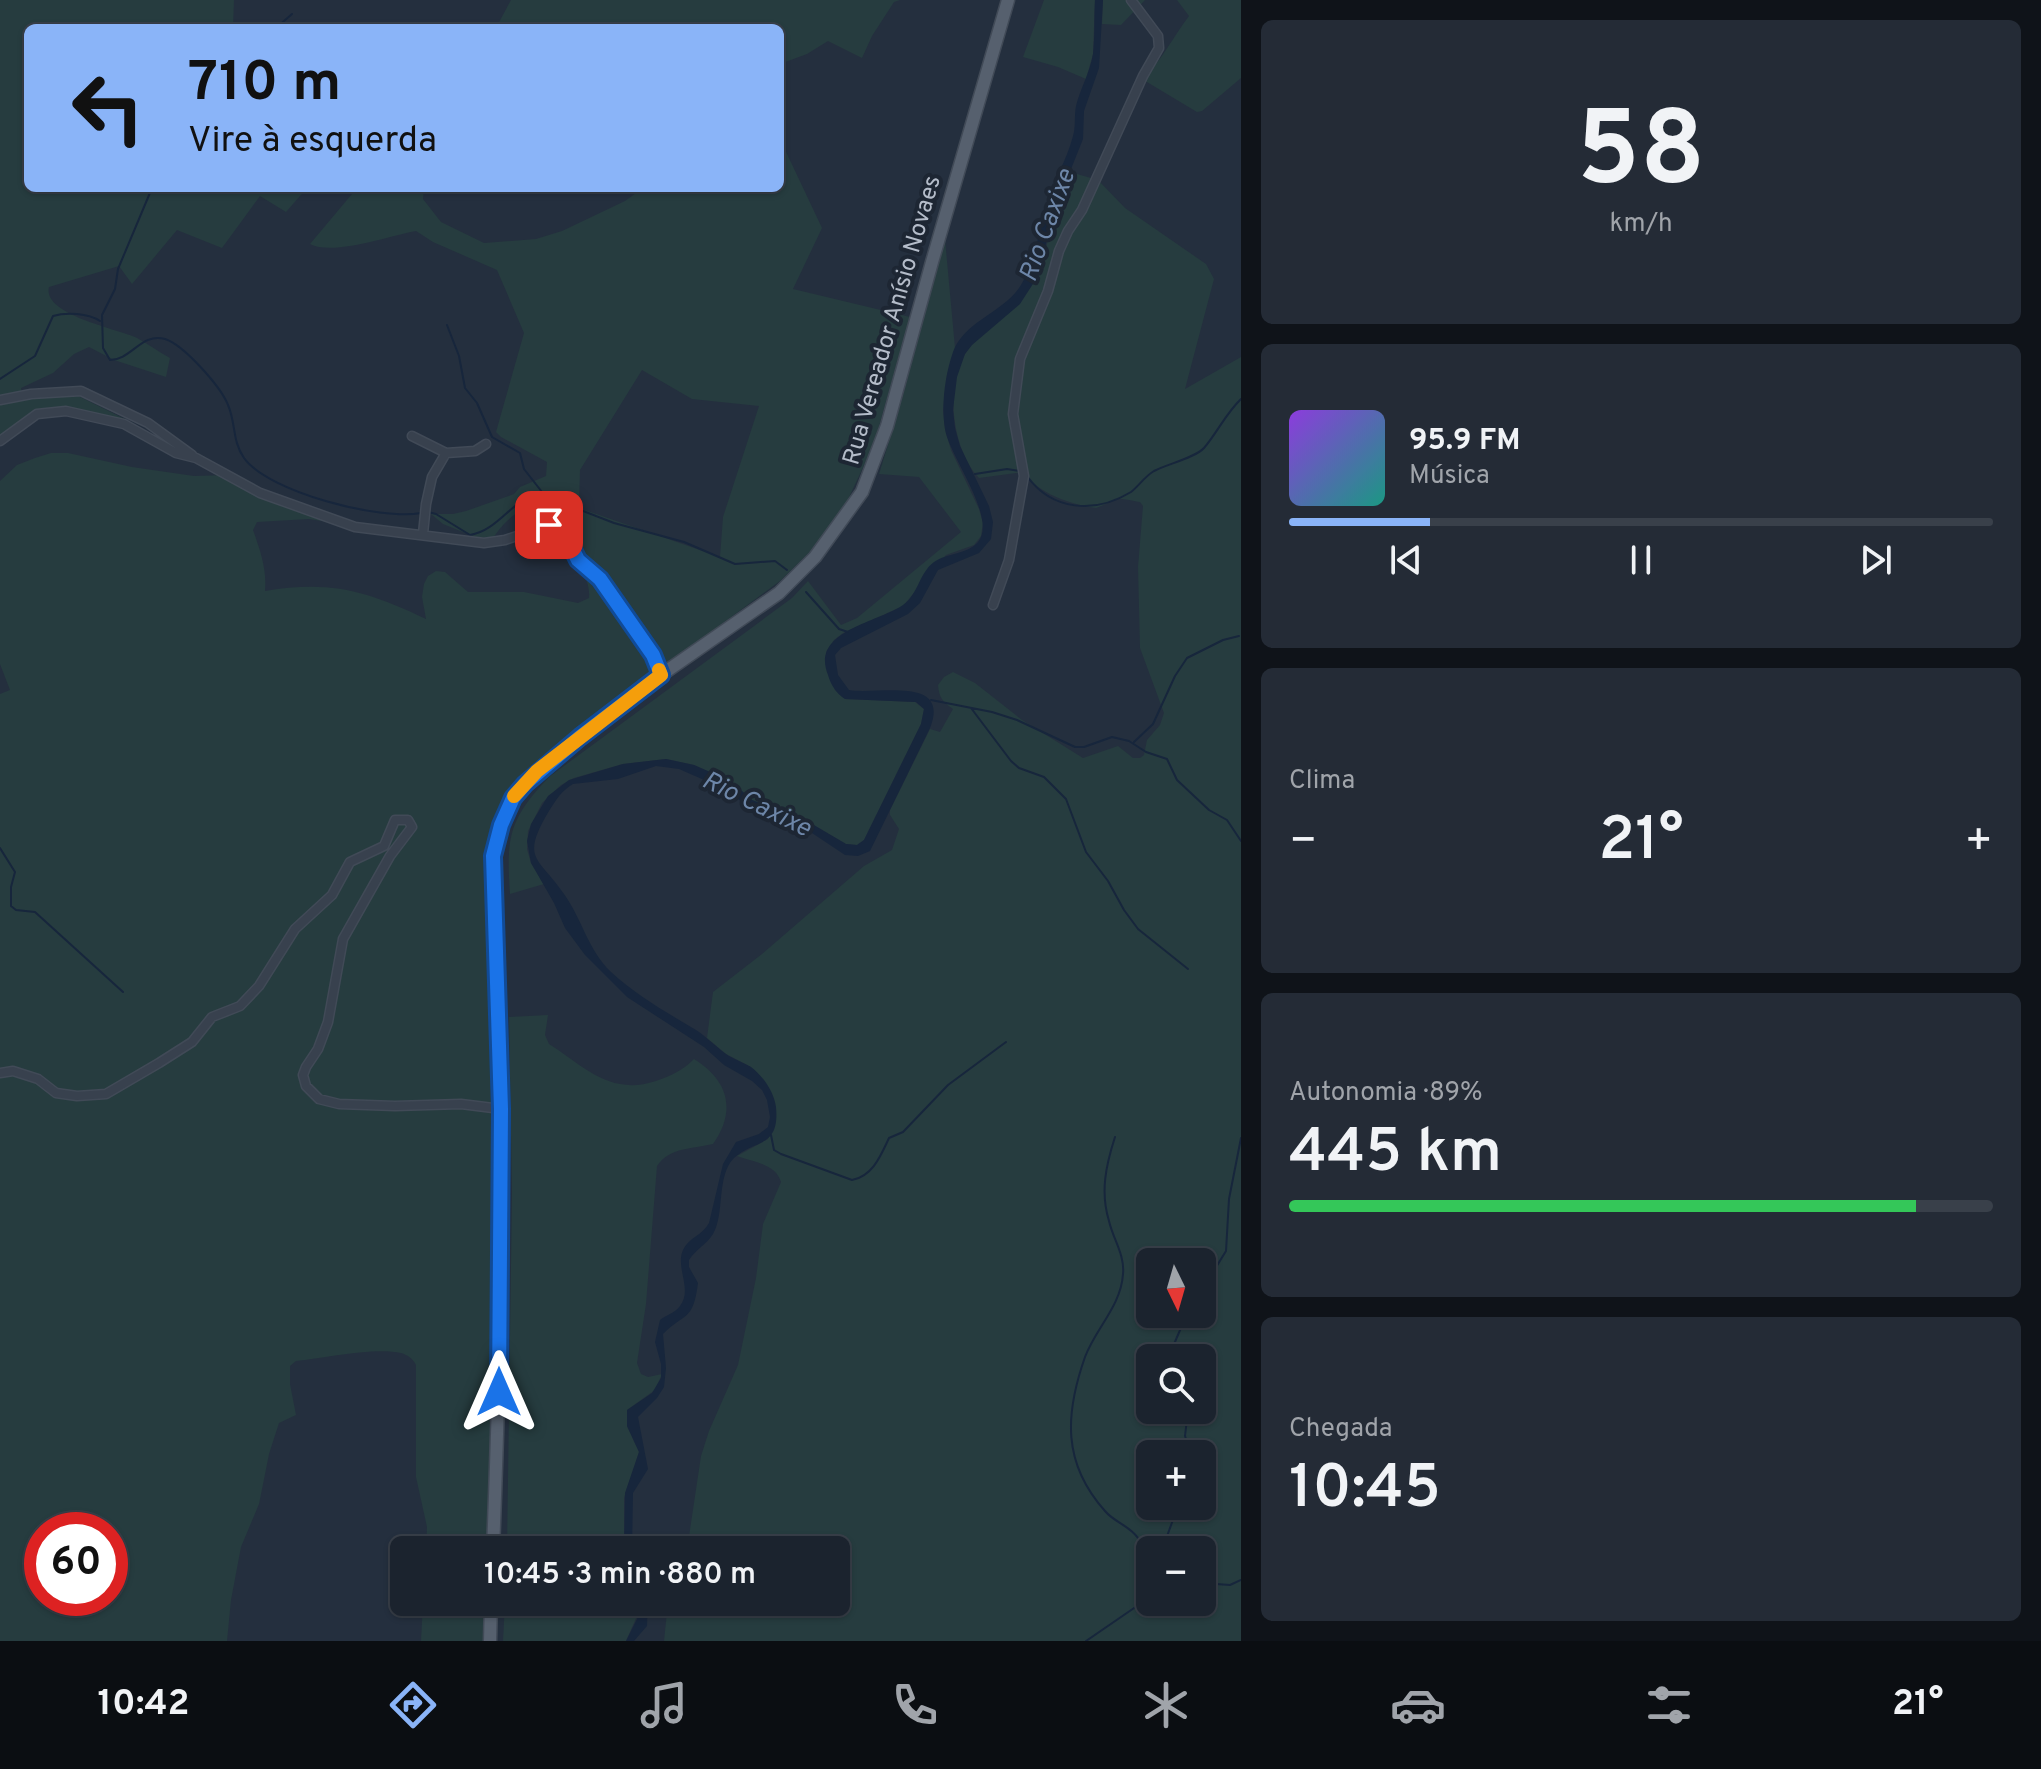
<!DOCTYPE html>
<html lang="pt">
<meta charset="utf-8">
<style>
:root{--surface:#1b232e;--page:#242b36;--text:#f1f3f6;--muted:#a0a4aa;--line:#39404a;--accent:#8ab4f8}
body{margin:0;font-family:Overpass,sans-serif;background:var(--page);color:var(--text);height:100vh;display:flex;flex-direction:column;font-size:30px;white-space:nowrap}
*{box-sizing:border-box;margin:0}
p{font-size:26px;color:var(--muted)}
.icon{flex:none;width:44px;height:44px;fill:none;stroke:currentColor;stroke-width:2;stroke-linecap:round;stroke-linejoin:round}
.map{position:relative;flex:1;overflow:hidden}
.drawer{display:flex;flex-direction:column;gap:20px;padding:20px;background:#0f1319;width:800px}
.drawer>*{flex:none}
.banner{position:absolute;left:24px;top:24px;width:760px;height:168px;border-radius:12px;box-shadow:0 2px 6px #0004,0 0 0 2px var(--line);background:#8ab4f8;color:#111;overflow:hidden}
.needle{width:52px;rotate:175deg}
.fabs{position:absolute;left:1136px;top:1248px;display:grid;gap:16px}
.fabs a{display:grid;place-items:center;width:80px;height:80px;border-radius:12px;background:var(--surface);box-shadow:0 2px 6px #0004,0 0 0 2px var(--line);font-size:40px}
.speed{position:absolute;left:24px;top:1512px;display:flex;gap:16px;font-size:40px;font-weight:700;text-align:center}
.speed>*{display:grid;place-content:center;width:104px;height:104px;border-radius:50%;background:var(--surface);box-shadow:0 2px 6px #0004,0 0 0 2px var(--line);line-height:1}
.speed .limit{border:12px solid #d22;background:#fff;color:#111}
.pin{position:absolute;display:grid;place-items:center;width:68px;height:68px;color:#fff;margin:-34px;border-radius:16px;box-shadow:0 4px 12px #0006}
.me{position:absolute;width:88px;margin:-44px;rotate:0deg;stroke-linejoin:round;filter:drop-shadow(0 0 6px #0008)}
.turn{display:flex;align-items:center;gap:28px;height:168px;padding:0 32px;font-size:36px}
.turn .icon{width:104px;height:104px;stroke-width:2.5}
.turn b{display:block;font-size:56px;line-height:68px}
.big{font-size:60px;font-weight:600;line-height:1.1}
.drawer .widget{flex:1;display:flex;flex-direction:column;justify-content:center;gap:12px;min-width:0;padding:0 28px;border-radius:12px;background:var(--page)}
.drawer .dial{align-items:center;gap:0}
.dial b{font-size:104px;line-height:1}
.song{display:flex;align-items:center;gap:24px}
.cover{width:96px;height:96px;border-radius:12px;background:linear-gradient(135deg,hsl(270 70% 55%),hsl(170 70% 35%))}
.played{height:8px;border-radius:4px;background:linear-gradient(90deg,var(--accent) 20%,var(--line) 20%)}
.keys{display:flex;justify-content:space-around;direction:ltr}
.heat{display:flex;justify-content:space-between;align-items:center;font-size:44px;direction:ltr}
.charge{height:12px;border-radius:6px;background:linear-gradient(90deg,#34c759 89%,var(--line) 0)}
.trip{position:absolute;left:390px;top:1536px;width:460px;height:80px;border-radius:12px;background:var(--surface);box-shadow:0 2px 6px #0004,0 0 0 2px var(--line);font-weight:600;line-height:80px;text-align:center}
.menu{display:flex;height:128px;justify-content:space-around;align-items:center;background:#0b0e12;color:var(--muted)}
.menu .icon{width:56px;height:56px}
.menu .selected{color:var(--accent)}
.menu b{font-size:36px;color:var(--text)}
main{display:flex;flex:1;min-height:0}
.map>svg:first-child{display:block}
</style>
<main>
<div class="map">
<svg width="1241" height="1641" viewBox="0 0 1241 1641">
<rect width="100%" height="100%" fill="#242f3e"/>
<!-- green -->
<path fill="#263c3f" fill-rule="evenodd" d="M0 0H234L233 28H28V188H307L286 212 260 196 222 248 177 230 132 284 119 266 49 287C42 315 118 329 137 338 148 344 159 352 170 358L166 377 114 360 89 347 74 354 53 373 21 388 22 395 70 392 133 423 59 411 45 413 0 440Z
M511 0H900L894 2 872 36 862 58 828 41 807 54 780 64V28H496Z
M1044 0H1095L1093 54 1086 79 1058 67 1023 57Z
M1103 0H1145L1121 25 1102 24Z
M1177 0H1241V78L1202 111 1197 112 1142 79C1161 62 1173 37 1189 16Z
M780 139 822 228 793 289 910 317 874 444 844 508 822 540 780 581 665 666 508 797 489 848 493 929 490 1010 498 1107 495 1550H426L427 1527 416 1477V1365C413 1359 408 1355 401 1353 375 1347 324 1358 296 1361L290 1366V1384L296 1415 279 1423 269 1454 259 1504 241 1547 231 1600 227 1641H0V694L10 690 0 664V481L17 465 35 458 51 453H68L132 467 194 476 228 475 328 522 309 519 257 522 253 530C260 550 267 569 265 591 331 580 367 591 426 619L422 597 424 584 428 576 436 571 445 572 468 592H524L578 603 589 598C592 570 556 530 539 508L534 505C514 511 500 526 490 543L443 524 431 514H453L466 511 514 494 520 487 546 476 547 462 501 437 496 432 524 333 497 270 433 242 416 231C389 236 333 256 310 244L357 188H424L423 199 441 222 484 243 536 239 562 231 625 201 643 188H780ZM642 370 692 399 759 406 723 517 720 557 579 508 580 470ZM42 1530H110V1598H42Z
M1070 172 1098 180 1125 208 1206 264 1214 279 1185 389 1241 357V1641H664L668 1602H836V1550H687L701 1456 709 1431 738 1365 756 1278 763 1224 781 1182C776 1164 754 1162 737 1156L768 1139 776 1117 751 1067 726 1054 707 1038 713 992 762 954 864 866 892 850 899 829 890 815V810L930 729 940 732 953 709C943 702 939 698 938 685L944 677 953 672 975 683 1022 720 1083 758 1118 746 1133 758H1140L1144 755 1147 740 1160 725 1164 713 1140 648 1138 567 1143 506 1140 502C1111 496 1120 499 1096 508 1072 505 1037 493 1023 472L979 478C951 449 943 379 970 347 991 322 1016 312 1034 282 1046 260 1049 230 1056 206 1060 195 1066 183 1070 172ZM1150 1262H1202V1314H1150ZM1150 1358H1202V1410H1150ZM1150 1454H1202V1506H1150ZM1150 1550H1202V1602H1150Z
M945 239 955 348 947 375 943 410 945 429 951 450 979 509 983 523 981 536 974 545 946 555 903 606 843 633 834 640 826 652 835 690 845 699 915 702 924 709 921 724 864 840 857 845 846 844 812 824 752 800 733 783 694 765 666 759 623 764 574 778 561 785 542 803 528 831 527 849 531 863 544 884 510 894C506 837 509 819 549 777L792 598 808 581 841 625 857 618 961 532 919 477 879 474 902 399Z
M548 1015 545 1035 549 1044C585 1067 610 1096 656 1081 671 1076 683 1070 694 1059 728 1080 737 1110 713 1144 692 1149 670 1147 657 1166L646 1304 637 1363 641 1374 648 1377 662 1374 655 1390 627 1410V1426L639 1452 624 1498V1550H507L512 1194 509 1017Z
M423 1602H492L490 1641H421Z
M505 1602H641V1607L626 1641H503Z"/>
<!-- water -->
<path fill="#17263c" d="M1095 0H1103L1099 68 1084 111 1083 139 1057 204 1036 279 1020 304 972 345 965 354 957 377 953 410 955 428 960 446 989 506 993 522 991 539 979 553 938 570 920 603 908 614 841 648 835 655 838 675 849 690C877 695 951 675 930 728L870 851 858 856 845 855 803 827 753 811 727 790 679 769 656 766 618 779 573 784C561 791 556 800 549 811 520 860 538 856 564 894 582 919 588 950 611 972 637 996 666 1012 696 1030 708 1038 717 1048 729 1056 736 1060 744 1063 751 1067 763 1076 774 1092 776 1107 780 1149 754 1139 734 1158 716 1176 725 1214 713 1234 707 1244 695 1250 689 1260V1267L698 1283C693 1322 685 1312 663 1334L666 1368 664 1387 657 1398 638 1417 648 1469 633 1493 632 1550H624L625 1493 639 1452 627 1426V1410L652 1393 661 1378V1364L655 1342 660 1320C666 1315 675 1313 680 1306 693 1289 675 1268 683 1250 688 1238 703 1235 709 1223L723 1164 736 1142 759 1134 768 1127 770 1117 767 1100 762 1090 752 1081 724 1065 704 1047 627 997 585 955 565 928 554 903 531 863 527 841 531 824 548 796 569 780 623 764 666 759 694 765 717 775 733 783 752 800 812 824 846 844 857 845 864 840 921 724 924 709 916 702 845 699C836 693 831 685 828 675 810 631 877 623 903 605 918 595 919 573 934 562 947 553 968 554 978 542 998 518 949 456 945 429 941 405 945 375 953 352 964 321 1005 312 1021 285 1035 262 1039 230 1047 204 1053 181 1067 160 1073 136 1076 126 1074 116 1076 106 1080 89 1090 73 1093 54 1095 37 1094 18 1095 0Z
M641 1602H648L647 1626 634 1641H626L640 1613Z"/>
<g fill="none" stroke-linecap="round" stroke-linejoin="round">
<!-- stream -->
<path stroke="#17263c" stroke-width="2" d="M276 28 292 14
M152 188 118 269 115 289 102 315 103 348 110 360C131 360 142 332 165 339 184 345 221 387 228 405 236 423 232 441 244 458 268 492 381 521 421 513
M447 325 459 356 465 388 477 403 492 437 520 453 524 469 542 492
M0 379 35 356 53 316C66 312 88 313 100 321
M975 474 1007 469 1020 471
M1027 476C1052 511 1095 514 1131 492 1139 486 1144 477 1154 471 1167 464 1195 458 1204 448 1217 433 1226 413 1241 399
M428 512 436 514 470 535C501 530 514 494 546 492L560 502 614 523 684 542 735 564 775 561 787 570
M806 592 839 629 848 632
M931 700 992 712 1017 720 1075 747H1084L1112 737 1129 741 1146 752 1167 759 1177 780 1209 810 1227 820 1241 841
M971 708 1011 761 1019 768 1044 777 1066 799 1086 852 1108 881 1124 910 1138 929 1188 969
M1134 742 1153 724 1175 676 1187 658 1223 640 1239 636
M0 848 15 872 11 887V906L16 910 35 912 123 992
M771 1135 774 1150 781 1154 852 1180C873 1176 881 1155 889 1138L903 1132 948 1085 1006 1042
M1115 1137C1106 1165 1100 1192 1109 1221 1113 1239 1125 1255 1123 1274 1121 1306 1096 1328 1085 1357 1065 1414 1062 1463 1105 1511 1114 1522 1130 1526 1138 1538 1144 1546 1146 1557 1150 1566
M1202 1290 1226 1251 1229 1199 1241 1138
M1168 1358 1187 1314
M1188 1410 1185 1436 1191 1454
M1162 1550 1178 1506
M1202 1583 1230 1585 1241 1580
M1138 1605 1150 1599
M1086 1641 1137 1606 1150 1582"/>
<defs>
<path id="minor" d="M0 400 31 394 81 391 148 423 192 455
M412 436 446 453
M0 441 37 414 66 411 124 424 176 453 196 458 260 493 355 527 484 543 505 540 549 525 564 532 578 560 600 579 653 655 661 675
M423 534 426 504 432 477 446 453 475 451 486 444
M993 605 1009 560 1024 476 1013 414 1020 359 1048 291 1059 251 1068 231 1082 210 1143 76 1159 48 1158 36 1131 0
M0 1073 13 1071 38 1079 56 1093 77 1096 106 1094 159 1063 192 1042 212 1017 240 1006 259 986 295 929 332 895 350 862 384 846 395 820H408L412 827 390 856 343 939 328 1022 318 1049 306 1067 303 1075 306 1086 319 1099 339 1104 395 1106 461 1104 501 1109"/>
<path id="primary" d="M493 1550C502 1319 506 1087 493 856L501 825 513 798 537 771 661 675 779 593 815 557 862 492 887 426 932 262 1008 0
M490 1641 491 1602"/>
</defs>
<!-- minor casing -->
<use href="#minor" stroke="#414a57" stroke-width="11"/>
<!-- primary casing -->
<use href="#primary" stroke="#414a57" stroke-width="15"/>
<!-- minor -->
<use href="#minor" stroke="#38414e" stroke-width="8"/>
<!-- primary -->
<use href="#primary" stroke="#56606e" stroke-width="12"/>
</g>
<g fill="none" stroke-linecap="round" stroke-linejoin="round">
<defs>
<path id="route" d="M499 1392 501 1109 493 856 501 825 513 798 525 784 580 737 661 675 653 655 600 579 578 560 564 532 549 525"/>
</defs>
<!-- route casing -->
<use href="#route" stroke="#114b97" stroke-width="20"/>
<!-- route -->
<use href="#route" stroke="#1a73e8" stroke-width="14"/>
<!-- slow -->
<path stroke="#f59e0b" stroke-width="14" d="M514 796 537 771 661 675 659 670"/>
</g>
<g text-anchor="middle" stroke-width="8" stroke-linejoin="round" paint-order="stroke">
<!-- street labels -->
<g font-size="24" fill="#b4bcc9" stroke="#1d2633">
<text transform="translate(891 320) rotate(-74)" y="8">Rua Vereador Anísio Novaes</text>
</g>
<!-- water labels -->
<g font-size="26" font-style="italic" fill="#6d86a8" stroke="#1d2633">
<text transform="translate(1046 225) rotate(-70)" y="9">Rio Caxixe</text>
<text transform="translate(757 803) rotate(26)" y="9">Rio Caxixe</text>
</g>
</g>
</svg>
<div class="fabs">
<a><svg class="needle" viewBox="-14 -14 28 28"><path d="M0-13l5 13h-10z" fill="#e53935"/><path d="M0 13l5-13h-10z" fill="#a0a4aa"/></svg></a>
<a><svg class="icon" aria-label="search" viewBox="0 0 24 24"><circle cx="10" cy="10" r="6"/><path d="M15 15l6 6"/></svg></a>
<a>+</a>
<a>−</a>
</div>
<div class="speed"><div class="limit">60</div></div>
<div class="pin" style="left:549px;top:525px;background:#d93025"><svg class="icon" aria-label="arrive" viewBox="0 0 24 24"><path d="M6 21V4h12l-3 4 3 4H6"/></svg></div>
<svg class="me" style="left:499px;top:1392px" viewBox="-20 -20 40 40"><path d="M0-17L14 15 0 8-14 15z" fill="#1a73e8" stroke="#fff" stroke-width="4"/></svg>
<div class="trip">10:45 · 3 min · 880 m</div>
<div class="banner">
<div class="turn"><svg class="icon" aria-label="left" viewBox="0 0 24 24"><path d="M17 20v-9H6M10 6l-5 5 5 5"/></svg><div><b>710 m</b>Vire à esquerda</div></div>
</div>
</div>
<section class="drawer">
<div class="widget dial"><b>58</b><p>km/h</p></div>
<div class="widget">
<div class="song"><i class="cover"></i><div><b>95.9 FM</b><p>Música</p></div></div>
<div class="played"></div>
<div class="keys"><svg class="icon" aria-label="previous" viewBox="0 0 24 24"><path d="M18 5L8 12l10 7zM5 5v14"/></svg><svg class="icon" aria-label="pause" viewBox="0 0 24 24"><path d="M8 5v14M16 5v14"/></svg><svg class="icon" aria-label="next" viewBox="0 0 24 24"><path d="M6 5l10 7-10 7zM19 5v14"/></svg></div>
</div>
<div class="widget"><p>Clima</p>
<div class="heat"><a>−</a><b class="big">21°</b><a>+</a></div>
</div>
<div class="widget"><p>Autonomia · 89%</p><b class="big">445 km</b><div class="charge"></div></div>
<div class="widget"><p>Chegada</p><b class="big">10:45</b></div>
</section>
</main>
<nav class="menu">
<b>10:42</b>
<svg class="icon selected" aria-label="directions" viewBox="0 0 24 24"><path d="M12 3l9 9-9 9-9-9zM9 14v-3h6M13 9l2 2-2 2"/></svg>
<svg class="icon" aria-label="music" viewBox="0 0 24 24"><path d="M9 18V5l10-2v13"/><circle cx="6" cy="18" r="3"/><circle cx="16" cy="16" r="3"/></svg>
<svg class="icon" aria-label="phone" viewBox="0 0 24 24"><path d="M5 4h4l2 5-3 2q2 4 5 5l2-3 5 2v4C11 20 4 13 5 4z"/></svg>
<svg class="icon" aria-label="climate" viewBox="0 0 24 24"><path d="M12 3v18M4 7l16 10M4 17L20 7"/></svg>
<svg class="icon" aria-label="car" viewBox="0 0 24 24"><path d="M5 17H2v-5l4-1 3-4h7l3 4 3 1v5h-3M9 17h6M6 11h13"/><circle cx="7" cy="17" r="2"/><circle cx="17" cy="17" r="2"/></svg>
<svg class="icon" aria-label="filters" viewBox="0 0 24 24"><path d="M4 7h16M4 17h16"/><circle cx="9" cy="7" r="2"/><circle cx="15" cy="17" r="2"/></svg>
<b>21°</b>
</nav>
